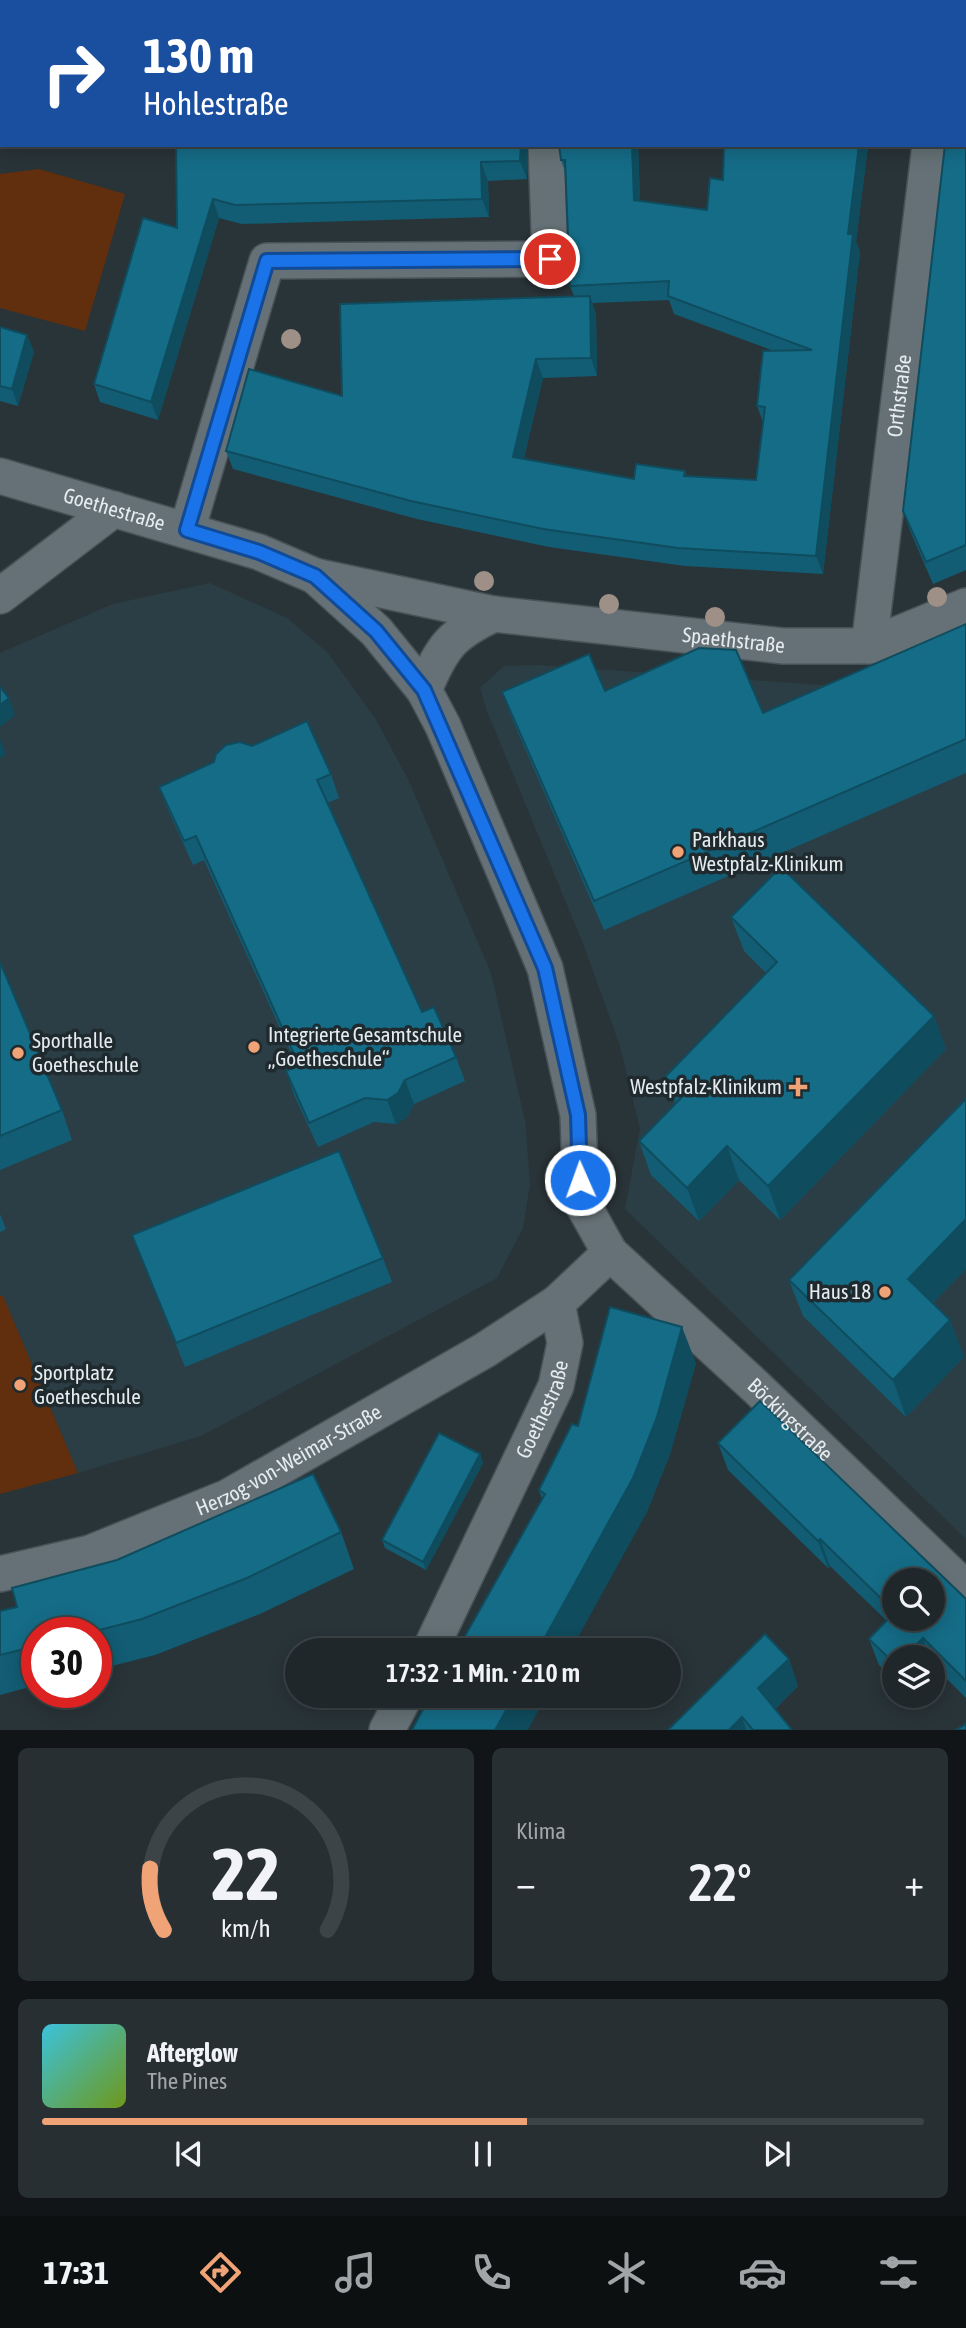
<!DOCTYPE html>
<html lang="de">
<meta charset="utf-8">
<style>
:root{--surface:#1f272a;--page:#272f32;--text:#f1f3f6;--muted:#a1a5a8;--line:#3c4447;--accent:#efa377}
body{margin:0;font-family:"Asap Condensed",sans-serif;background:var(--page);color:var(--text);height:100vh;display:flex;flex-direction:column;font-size:26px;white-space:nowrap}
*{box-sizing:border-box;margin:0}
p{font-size:23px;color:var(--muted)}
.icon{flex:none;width:38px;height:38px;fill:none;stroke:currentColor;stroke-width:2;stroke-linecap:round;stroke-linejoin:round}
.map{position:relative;height:1730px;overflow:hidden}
.sheet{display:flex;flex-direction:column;gap:18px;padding:18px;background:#111517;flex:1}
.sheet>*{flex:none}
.guide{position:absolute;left:0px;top:0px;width:966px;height:147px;box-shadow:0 4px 18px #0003,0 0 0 2px var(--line);background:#1a4fa0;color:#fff;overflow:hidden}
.tools{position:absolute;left:882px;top:1568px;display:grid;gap:14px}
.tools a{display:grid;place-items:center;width:63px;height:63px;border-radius:50%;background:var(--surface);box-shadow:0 4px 18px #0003,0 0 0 2px var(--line);font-size:35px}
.speed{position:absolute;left:21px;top:1617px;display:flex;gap:14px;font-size:35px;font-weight:700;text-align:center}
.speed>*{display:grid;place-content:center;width:91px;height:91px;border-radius:50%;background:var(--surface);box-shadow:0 4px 18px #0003,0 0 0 2px var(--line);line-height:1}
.speed .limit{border:10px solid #d22;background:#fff;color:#111}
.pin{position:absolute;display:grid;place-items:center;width:60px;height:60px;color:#fff;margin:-30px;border:4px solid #fff;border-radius:50%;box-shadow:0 2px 7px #0007}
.me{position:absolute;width:77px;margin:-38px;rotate:358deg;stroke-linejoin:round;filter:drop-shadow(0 0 5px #0008)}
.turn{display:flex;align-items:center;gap:24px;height:147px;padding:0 28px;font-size:32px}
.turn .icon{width:91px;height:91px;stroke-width:2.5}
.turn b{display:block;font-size:49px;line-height:60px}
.big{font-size:52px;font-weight:600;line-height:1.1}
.sheet .widget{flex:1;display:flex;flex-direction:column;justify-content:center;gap:10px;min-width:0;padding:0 24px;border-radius:10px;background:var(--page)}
.sheet .dial{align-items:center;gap:0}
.dial svg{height:182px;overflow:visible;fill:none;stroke:var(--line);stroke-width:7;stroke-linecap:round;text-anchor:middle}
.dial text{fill:var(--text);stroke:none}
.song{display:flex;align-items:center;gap:21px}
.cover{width:84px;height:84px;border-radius:10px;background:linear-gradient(135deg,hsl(190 70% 55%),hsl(80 70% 35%))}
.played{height:7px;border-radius:4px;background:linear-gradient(90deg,var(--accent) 55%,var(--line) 55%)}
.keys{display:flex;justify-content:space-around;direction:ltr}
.heat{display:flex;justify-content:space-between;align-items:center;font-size:38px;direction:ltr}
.sheet .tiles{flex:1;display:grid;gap:18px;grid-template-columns:1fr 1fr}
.widget:last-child{grid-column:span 2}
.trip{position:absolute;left:285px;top:1638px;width:396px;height:70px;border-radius:35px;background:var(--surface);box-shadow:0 4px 18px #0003,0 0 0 2px var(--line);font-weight:600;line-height:70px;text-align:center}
.menu{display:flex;height:112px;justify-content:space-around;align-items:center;background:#0c1011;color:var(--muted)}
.menu .icon{width:49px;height:49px}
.menu .current{color:var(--accent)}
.menu b{font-size:32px;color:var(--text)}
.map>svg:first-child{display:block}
</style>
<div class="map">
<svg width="966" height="1730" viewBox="0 0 966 1730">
<rect width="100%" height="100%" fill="#293438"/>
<!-- built -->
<path fill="#2c3e45" d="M210 583 287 618 327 652 375 718 408 779 491 973 525 1121 530 1184 523 1228 497 1278 201 1436 78 1473 3 1296H0V653L113 604Z
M966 658V1539L625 1209 640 1129 620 1046 584 946 487 711 480 688 504 666 538 665 893 690Z"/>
<!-- green -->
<path fill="#612f0d" d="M39 169 125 194 85 331 0 308V174Z
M0 1296H3L78 1473 0 1494Z"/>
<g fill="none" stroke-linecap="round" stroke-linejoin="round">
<defs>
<g id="street">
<path d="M0 0H1"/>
<path d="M542 0V2"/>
<path d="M947 2 948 0"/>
<path id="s1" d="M0 476 259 552 315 576 376 631 424 690 443 726 545 968 578 1115 581 1201 610 1253 756 1387 966 1589"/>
<path d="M187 530 267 261 550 259 546 145"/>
<path id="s2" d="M315 576 494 614 783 646H869L966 606"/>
<path d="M0 596 114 509"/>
<path id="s3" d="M869 646 930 145"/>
<path d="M424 690C442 647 451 634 494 614"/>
<path id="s4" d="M0 1574 90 1553 228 1497 485 1350 557 1303"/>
<path id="s5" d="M430 1650 556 1386 565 1343 557 1303 610 1253"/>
<path d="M387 1730 405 1696"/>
</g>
</defs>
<!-- street casing -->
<use href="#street" stroke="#485155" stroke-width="38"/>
<!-- street -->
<use href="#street" stroke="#657176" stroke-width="35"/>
</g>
<!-- trees -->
<g fill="#9f9087">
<circle cx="291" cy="339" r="10"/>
<circle cx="484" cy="581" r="10"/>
<circle cx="937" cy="597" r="10"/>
<circle cx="609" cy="604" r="10"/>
<circle cx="715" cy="617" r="10"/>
</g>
<!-- wall -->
<path fill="#125d74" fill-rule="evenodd" d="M966 21V570L933 584 911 533 903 511Z
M0 35H2V116L0 117Z
M176 145H528L527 179 488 181 489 217 242 224 219 218 158 420 100 402 94 384 177 228Z
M559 145H638L640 201 707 210 723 180 724 145H868L856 241 860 252 823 574 685 566 549 547 417 519 233 469 226 451 342 396 574 296 570 286 566 174 561 160ZM669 300 674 314 774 351 757 406 763 422 756 480 687 477 685 471 634 479 524 458 543 378 597 376 596 314 592 303Z
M0 327 27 335 34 352 18 406 0 401Z
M966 624V773L604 930 513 721 502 692 605 691 763 713Z
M214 762 331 774 339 798 327 803 422 1012 456 1057 465 1081 414 1104 407 1117 396 1124 374 1122 318 1147 294 1095 286 1071 297 1066 204 860 193 865 168 810 159 787Z
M731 917 934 1016 946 1049 780 1220 739 1180 699 1221 651 1175 639 1141 675 1104 665 1077 766 973 744 951Z
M0 962 62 1110 72 1140 0 1170Z
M0 1214 6 1229 0 1232Z
M132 1235 383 1258 392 1282 185 1367Z
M966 1269 933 1303 950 1320 964 1357 906 1417 803 1316 789 1280Z
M696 1363 670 1454 646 1514 464 1638 542 1499 539 1490 578 1426Z
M718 1443 966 1599V1698L933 1665V1657H894V1680L879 1665 869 1639 887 1621 830 1566 828 1568 728 1470ZM894 1580 933 1619H894Z
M480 1454 483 1463 426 1570 385 1548 382 1540Z
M341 1532 354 1569 260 1614 155 1655 96 1670V1633H37V1685L0 1695V1611Z
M789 1659 798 1686 775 1709 792 1730H668Z"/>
<!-- shaded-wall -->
<path fill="#0f4c5e" d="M521 145H528L527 179 520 161Z
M632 145H638L641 218 634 200Z
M859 145H868L856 241 860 252 823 574 816 556 848 234Z
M481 162 488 181 489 217 482 199Z
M213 199 219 218 158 420 151 402Z
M590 296 596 314 597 376 591 358Z
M27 335 34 352 18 406 12 389Z
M536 359 543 378 520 475 513 457Z
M9 698 15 715 0 727V705Z
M0 739 6 754 0 759Z
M934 1016 946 1049 780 1220 768 1186Z
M405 1080 414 1104 407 1117 396 1124 387 1100Z
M727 1146 739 1180 699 1221 687 1188Z
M966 1219V1269L921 1315 908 1279Z
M950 1320 964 1357 906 1417 893 1380Z
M682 1327 696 1363 670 1454 646 1514 571 1650H538Z
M480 1454 483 1463 426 1570 423 1562Z
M820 1539 830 1566 828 1568 818 1541Z
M923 1638 929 1657H904Z
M789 1659 798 1686 768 1715 758 1688Z
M514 1696H546L528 1730H495Z
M742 1717 746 1730H729Z"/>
<!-- building -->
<path fill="#156c87" stroke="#0f4c5e" stroke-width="2" d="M300 0H524L528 2H279L300 1Z
M546 0H878L877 2H544Z
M966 21V545L926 562 903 511 945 145H964V22Z
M0 35H2V96L0 97Z
M176 145H521L520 161 481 162 482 199 235 205 213 199 151 402 94 384 143 218 177 228Z
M559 145H632L634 200 707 210 710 178 723 180 724 145H859L848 234H853L816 556 678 548 543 529 411 501 226 451 249 369 342 396 340 304 590 296 591 358 536 359 513 457 634 479 636 464 685 471 684 476 756 480 765 407 757 406 763 351 812 350 668 296 669 281 570 286 565 160H561Z
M0 327 27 335 12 389 0 386Z
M966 624V739L594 901 502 692 589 654 605 691 699 648 736 650 763 713Z
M0 687 9 698 0 705Z
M307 721 331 774 317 780 422 1012 434 1007 456 1057 405 1080 398 1093 387 1100 365 1098 309 1123 286 1071 299 1065 196 836 184 841 159 787 214 762 216 754 226 745 240 742 252 746Z
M781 867 934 1016 768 1186 727 1146 687 1188 639 1141 684 1095 665 1077 777 962 731 917Z
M0 962 62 1110 0 1136Z
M966 1099V1219L908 1279 950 1320 893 1380 789 1280Z
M339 1151 383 1258 176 1343 132 1235Z
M610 1307 682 1327 657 1417 633 1478 538 1650H455L462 1637 464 1638 545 1494 539 1490 572 1424 578 1426Z
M760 1401 966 1599V1681L923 1638 904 1657H894V1663L869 1639 894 1613V1619H933V1580H894V1611L820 1539 818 1541 718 1443Z
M439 1433 480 1454 423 1562 382 1540Z
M313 1474 341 1532 247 1578 142 1619 88 1633H37V1646L0 1655V1611L17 1607 12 1588 117 1560Z
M765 1634 789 1659 758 1688 792 1730H753L742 1717 729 1730H668Z
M430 1696H514L495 1730H412Z
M966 1724V1730H956Z"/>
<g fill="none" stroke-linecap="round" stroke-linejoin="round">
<defs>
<path id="route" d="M550 259 267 261 187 530 259 552 315 576 376 631 424 690 545 968 578 1115 580 1180"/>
</defs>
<!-- route casing -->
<use href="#route" stroke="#114b97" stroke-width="18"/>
<!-- route -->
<use href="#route" stroke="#1a73e8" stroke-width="12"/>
</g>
<!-- markers -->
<g fill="#efa377" stroke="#1f2a2e" stroke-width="2.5">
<circle cx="678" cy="852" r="7"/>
<circle cx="254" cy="1047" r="7"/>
<circle cx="18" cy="1053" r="7"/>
<path d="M794.5 1076.5h7v7h7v7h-7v7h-7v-7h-7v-7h7z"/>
<circle cx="885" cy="1292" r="7"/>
<circle cx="20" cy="1385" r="7"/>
</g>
<g text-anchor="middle" stroke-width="7" stroke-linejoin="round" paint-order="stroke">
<!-- street labels -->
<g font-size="21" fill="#e5ebee" stroke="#1f2a2e">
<text dy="7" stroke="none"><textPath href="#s3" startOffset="252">Orthstraße</textPath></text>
<text dy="7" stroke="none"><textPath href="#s1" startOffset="119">Goethestraße</textPath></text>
<text dy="7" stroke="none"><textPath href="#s2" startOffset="424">Spaethstraße</textPath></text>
<text dy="7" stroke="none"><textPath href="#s5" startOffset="266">Goethestraße</textPath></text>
<text dy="7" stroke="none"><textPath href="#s1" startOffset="1334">Böckingstraße</textPath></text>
<text dy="7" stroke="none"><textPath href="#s4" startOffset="312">Herzog-von-Weimar-Straße</textPath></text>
</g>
<!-- poi labels -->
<g font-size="21" fill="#e5ebee" stroke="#1f2a2e" text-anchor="start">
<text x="692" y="847">Parkhaus<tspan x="692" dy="24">Westpfalz-Klinikum</tspan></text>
<text x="268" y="1042">Integrierte Gesamtschule<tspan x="268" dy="24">„Goetheschule“</tspan></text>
<text x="32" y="1048">Sporthalle<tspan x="32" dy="24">Goetheschule</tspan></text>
<text x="782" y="1094" text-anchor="end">Westpfalz-Klinikum</text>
<text x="871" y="1299" text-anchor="end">Haus 18</text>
<text x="34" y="1380">Sportplatz<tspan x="34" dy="24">Goetheschule</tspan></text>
</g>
</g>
</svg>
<div class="tools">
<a><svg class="icon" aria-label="search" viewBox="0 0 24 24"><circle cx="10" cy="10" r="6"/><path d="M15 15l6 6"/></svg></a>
<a><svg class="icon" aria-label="layers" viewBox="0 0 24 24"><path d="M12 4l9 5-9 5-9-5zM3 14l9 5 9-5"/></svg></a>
</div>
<div class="speed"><div class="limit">30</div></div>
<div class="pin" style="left:550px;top:259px;background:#d93025"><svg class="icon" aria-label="arrive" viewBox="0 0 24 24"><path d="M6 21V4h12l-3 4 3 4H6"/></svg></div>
<svg class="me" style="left:580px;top:1180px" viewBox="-20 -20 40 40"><circle r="17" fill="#1a73e8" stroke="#fff" stroke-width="3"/><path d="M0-11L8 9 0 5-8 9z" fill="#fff"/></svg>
<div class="trip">17:32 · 1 Min. · 210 m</div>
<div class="guide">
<div class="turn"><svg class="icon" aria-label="right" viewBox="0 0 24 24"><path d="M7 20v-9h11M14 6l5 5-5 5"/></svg><div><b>130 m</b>Hohlestraße</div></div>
</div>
</div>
<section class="sheet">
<div class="tiles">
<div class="widget dial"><svg viewBox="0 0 100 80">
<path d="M14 69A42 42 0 1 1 86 69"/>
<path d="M14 69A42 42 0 0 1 8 42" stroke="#efa377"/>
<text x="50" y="56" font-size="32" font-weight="700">22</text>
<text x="50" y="72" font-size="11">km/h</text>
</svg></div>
<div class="widget"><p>Klima</p>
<div class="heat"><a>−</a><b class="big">22°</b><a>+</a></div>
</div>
<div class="widget">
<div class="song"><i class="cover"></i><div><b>Afterglow</b><p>The Pines</p></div></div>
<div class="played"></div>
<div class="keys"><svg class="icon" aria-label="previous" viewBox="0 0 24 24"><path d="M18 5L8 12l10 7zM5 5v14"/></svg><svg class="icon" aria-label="pause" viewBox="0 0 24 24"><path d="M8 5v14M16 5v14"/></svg><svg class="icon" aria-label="next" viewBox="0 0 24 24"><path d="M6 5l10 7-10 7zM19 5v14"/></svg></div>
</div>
</div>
</section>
<nav class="menu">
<b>17:31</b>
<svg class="icon current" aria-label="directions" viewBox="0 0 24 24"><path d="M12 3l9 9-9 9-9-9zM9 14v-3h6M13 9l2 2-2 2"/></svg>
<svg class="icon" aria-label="music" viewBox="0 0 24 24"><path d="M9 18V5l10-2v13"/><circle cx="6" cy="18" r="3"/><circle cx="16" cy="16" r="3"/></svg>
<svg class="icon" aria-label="phone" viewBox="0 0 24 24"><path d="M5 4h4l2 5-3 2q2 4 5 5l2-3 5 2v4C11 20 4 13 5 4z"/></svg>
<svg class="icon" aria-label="climate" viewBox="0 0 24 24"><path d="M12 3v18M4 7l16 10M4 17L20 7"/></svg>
<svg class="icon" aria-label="car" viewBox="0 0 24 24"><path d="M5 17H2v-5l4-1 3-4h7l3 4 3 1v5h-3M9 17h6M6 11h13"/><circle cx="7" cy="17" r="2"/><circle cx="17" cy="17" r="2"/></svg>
<svg class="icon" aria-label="filters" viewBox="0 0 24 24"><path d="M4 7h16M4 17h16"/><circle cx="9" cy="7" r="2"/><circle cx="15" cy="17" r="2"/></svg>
</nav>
